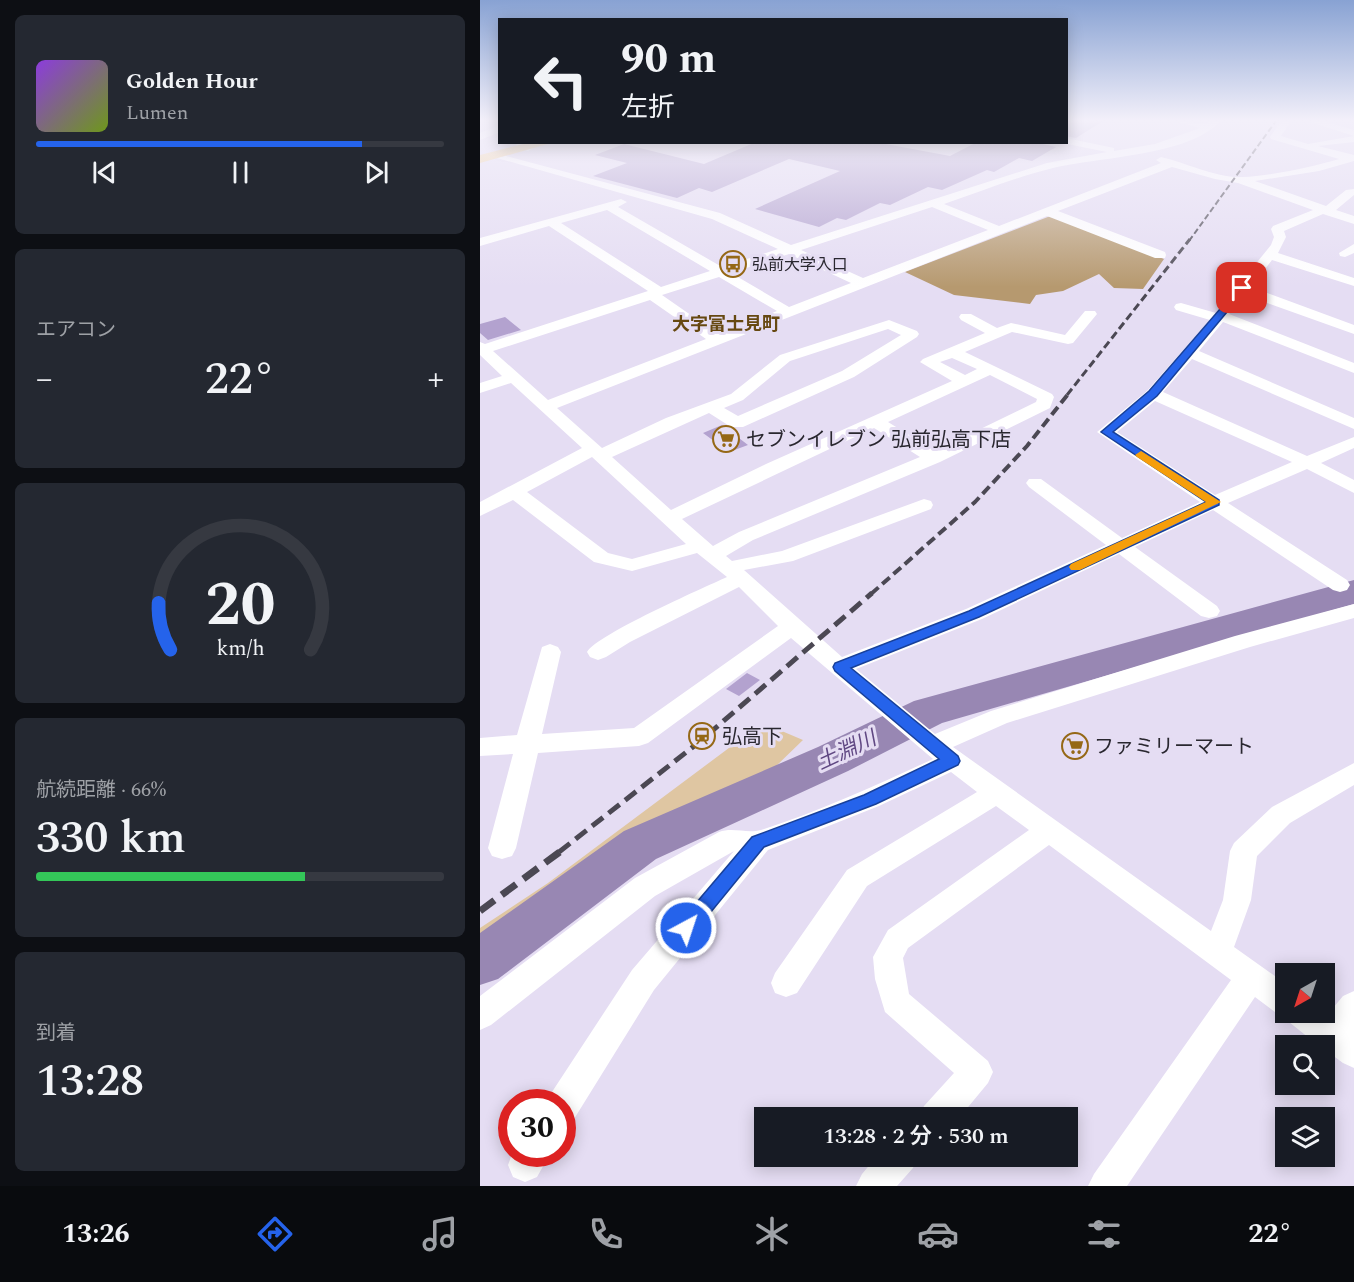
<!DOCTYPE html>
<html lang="ja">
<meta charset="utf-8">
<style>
:root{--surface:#171b24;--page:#242831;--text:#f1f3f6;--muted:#9ea1a6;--line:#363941;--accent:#2563eb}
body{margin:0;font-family:Spectral,"Noto Sans JP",serif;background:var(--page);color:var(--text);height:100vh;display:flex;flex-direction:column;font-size:22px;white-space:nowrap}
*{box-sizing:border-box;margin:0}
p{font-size:20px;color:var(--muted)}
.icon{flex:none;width:33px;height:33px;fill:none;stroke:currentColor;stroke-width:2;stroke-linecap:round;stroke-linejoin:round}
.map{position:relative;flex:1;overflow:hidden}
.side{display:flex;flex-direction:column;gap:15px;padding:15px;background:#0d0f14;width:480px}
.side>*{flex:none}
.top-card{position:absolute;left:18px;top:18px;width:570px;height:126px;border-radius:0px;box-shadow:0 3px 15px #0003;background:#171b24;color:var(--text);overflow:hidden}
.needle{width:39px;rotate:219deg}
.controls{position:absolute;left:795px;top:963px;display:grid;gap:12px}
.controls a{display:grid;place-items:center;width:60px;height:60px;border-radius:0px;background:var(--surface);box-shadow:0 3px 15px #0003;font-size:30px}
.speed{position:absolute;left:18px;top:1089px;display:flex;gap:12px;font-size:30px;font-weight:700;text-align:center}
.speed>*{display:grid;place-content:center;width:78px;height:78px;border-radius:50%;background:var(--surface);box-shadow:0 3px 15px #0003;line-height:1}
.speed .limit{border:9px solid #d22;background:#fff;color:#111}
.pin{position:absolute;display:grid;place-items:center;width:51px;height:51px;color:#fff;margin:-26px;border-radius:12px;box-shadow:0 3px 9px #0006}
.me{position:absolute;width:66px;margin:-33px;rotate:40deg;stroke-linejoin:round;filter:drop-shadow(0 0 4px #0008)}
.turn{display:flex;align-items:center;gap:21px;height:126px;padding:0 24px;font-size:27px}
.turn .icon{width:78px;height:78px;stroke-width:2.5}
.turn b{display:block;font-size:42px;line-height:51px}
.big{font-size:45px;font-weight:600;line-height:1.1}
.side .card{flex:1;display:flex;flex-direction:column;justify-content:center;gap:9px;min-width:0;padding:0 21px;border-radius:9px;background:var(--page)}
.side .dial{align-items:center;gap:0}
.dial svg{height:156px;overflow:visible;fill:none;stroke:var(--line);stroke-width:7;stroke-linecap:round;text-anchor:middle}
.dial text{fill:var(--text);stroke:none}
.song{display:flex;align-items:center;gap:18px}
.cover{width:72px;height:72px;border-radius:9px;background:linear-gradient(135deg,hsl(270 70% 55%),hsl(80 70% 35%))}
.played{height:6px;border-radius:3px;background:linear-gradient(90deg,var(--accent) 80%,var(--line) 80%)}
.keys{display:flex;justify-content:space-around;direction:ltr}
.heat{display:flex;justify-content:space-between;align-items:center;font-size:33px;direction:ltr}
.charge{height:9px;border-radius:4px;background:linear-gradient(90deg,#34c759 66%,var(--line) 0)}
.trip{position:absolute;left:274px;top:1107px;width:324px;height:60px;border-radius:0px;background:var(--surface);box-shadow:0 3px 15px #0003;font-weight:600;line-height:60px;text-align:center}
.tabs{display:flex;height:96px;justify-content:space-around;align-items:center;background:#090b0e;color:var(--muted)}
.tabs .icon{width:42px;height:42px}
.tabs .on{color:var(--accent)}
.tabs b{font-size:27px;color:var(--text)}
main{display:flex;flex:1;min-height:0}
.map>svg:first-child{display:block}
</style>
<main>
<section class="side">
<div class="card">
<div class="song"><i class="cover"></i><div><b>Golden Hour</b><p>Lumen</p></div></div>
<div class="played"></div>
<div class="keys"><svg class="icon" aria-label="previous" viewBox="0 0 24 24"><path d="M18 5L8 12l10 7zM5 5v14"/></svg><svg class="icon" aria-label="pause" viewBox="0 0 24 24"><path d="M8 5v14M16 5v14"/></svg><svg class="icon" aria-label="next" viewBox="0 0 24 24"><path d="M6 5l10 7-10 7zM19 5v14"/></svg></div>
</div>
<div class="card"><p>エアコン</p>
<div class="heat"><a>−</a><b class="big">22°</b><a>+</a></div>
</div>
<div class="card dial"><svg viewBox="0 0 100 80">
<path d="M14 69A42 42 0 1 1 86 69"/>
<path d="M14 69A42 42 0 0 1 8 45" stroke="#2563eb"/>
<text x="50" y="56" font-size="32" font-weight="700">20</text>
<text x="50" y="72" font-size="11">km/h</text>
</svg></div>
<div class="card"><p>航続距離 · 66%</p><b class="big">330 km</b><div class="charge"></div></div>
<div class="card"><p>到着</p><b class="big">13:28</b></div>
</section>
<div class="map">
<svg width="874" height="1186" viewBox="0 0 874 1186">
<rect width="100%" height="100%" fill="#e5ddf3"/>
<!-- green -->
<path fill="#dfc6a2" d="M297 729 323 740 292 770 143 847 0 948V928L68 883 269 733Z"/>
<!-- forest -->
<path fill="#b6996f" d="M573 215 684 259 663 289 634 288 619 274 583 291 556 295 550 304 474 295 425 272Z"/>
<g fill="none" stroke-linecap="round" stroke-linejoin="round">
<!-- river -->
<path fill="#9887b3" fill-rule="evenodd" d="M874 580V604L462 723 368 771 176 859 18 979 0 985V933L144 831 338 747 434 701Z"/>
</g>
<!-- building -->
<path fill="#b3a2cf" d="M586 121H623L596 138 586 136Z
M276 142H395L470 156 497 142H554L576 147 552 161 539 158 514 172 507 170 462 190 448 187 410 205 400 203 366 220 357 218 339 227 275 209 360 171 309 159 232 192 219 188 197 198 113 176 147 163 115 155 144 144 224 164Z
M25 317 41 330 8 340 0 333V324Z
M242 425 268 445 249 452 223 433Z
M267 673 280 680 259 696 246 689Z"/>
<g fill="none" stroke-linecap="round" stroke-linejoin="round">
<!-- minor -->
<path fill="#fff" fill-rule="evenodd" d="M695 121 726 124 729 121H740C710 156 618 157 573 168 536 177 500 192 464 204L519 226 681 163 676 160 681 157C707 163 736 178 762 177 791 176 831 167 859 159L791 139 790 137 801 121H811L801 136 828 144 874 136 827 121H843L874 130V142L838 146 874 155V161L839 171 775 181 846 206 866 190 874 189V195L856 210 874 216V224L843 214 804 231 806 237 798 253 874 278V286L792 260 771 287 874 325V334L765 295 749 314 874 363V373L743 322 719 351 874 418V429L712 359 683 392 827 456 874 437V448L841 463 874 480V493L827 469 748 503 867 580 870 585 867 590 860 592 853 590 733 510 655 547 737 606 740 611 737 616 729 618 721 616 639 554 502 619 376 669 455 734 511 711 755 636 874 604V618L770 647 527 723 473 747 731 931 743 900 750 851 754 843 792 807 874 763V785L810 823 777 856 771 900 754 947 806 984V1012L844 1011 848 1014 863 996 874 991V1068L863 1063 844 1049V1046H839L809 1022 806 1016 795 1012 775 997 647 1186H608L614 1174 751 980 569 845 428 948 423 958 429 994 508 1061 513 1072 508 1083 479 1118H439L444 1106 474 1073 405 1012 395 979 393 957 408 930 549 830 516 806 387 886 317 993 306 997 295 993 291 983 295 973 367 870 497 792 471 772 399 806 288 850 174 990 94 1119 82 1123V1102H67L70 1095 152 970 254 851 175 896 11 1025 0 1030V996L155 878 239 832C253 827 267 834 281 830 340 811 397 785 453 759L311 638 168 743 159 746 58 753 36 848 32 856 22 859 12 856 8 848 33 754 0 756V738L37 735 62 647 70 644 78 647 81 652 62 734 154 728 298 626 259 587 150 642 126 657 118 660 110 657 107 652C118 634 221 589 247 577L217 553 152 571 114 562 33 500 0 516V502L102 448 31 383 0 393V383L22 376 0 355V342L5 344 168 291 69 226 0 246V238L141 199 147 202 138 207 242 267 298 249 232 219 10 156 19 154 240 213 311 245 567 163 627 152 582 143 586 142V138L634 148V151L675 144 720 128ZM692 167 735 179 758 183 833 210 793 226 791 229 794 237 791 245 736 313 701 303 696 304 694 307 696 310 730 320 667 391 617 432 720 502 642 538 561 479H549L546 483 549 487 626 545 486 609 362 657 264 570 313 561 451 509 453 505 451 501 444 499 302 551 252 561 246 556 273 540 460 462 570 408 574 397 572 394 485 352 532 332 588 344 593 343 617 314 615 311H605L585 335 531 323 517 328 491 314H481L479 317 481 320 505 333 443 359 440 362 472 381 286 464 191 510 132 457 229 413 251 427H263L374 377 437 337 439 334 437 331 409 320 300 355 251 394 186 418 122 448 77 408 567 216 675 258H685L686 255 685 252 578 211ZM452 207 508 230 383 278 321 250ZM127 210 230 271 181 287 81 223ZM309 254 371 283 309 307 251 273ZM239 277 297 311 238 334 182 295ZM170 300 226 339 68 400 13 351ZM408 329 421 335 362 371 258 416 244 408 263 400 310 361ZM472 358 497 369 485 375 460 362ZM510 375 557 399 556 402 455 451 408 422ZM675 401 812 462 735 495 637 432ZM394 428 440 457 259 532 233 546 202 519ZM112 457 206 544 152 559 128 553 47 492Z
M20 125V132L0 140V133Z
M37 142H48L53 148 48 151 36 147Z
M874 244V253L865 257 860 256 859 253Z
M32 1154H70L57 1177 45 1182 33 1177 28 1165Z
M397 1156H438L433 1168 417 1186H376L382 1174Z"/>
<!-- major -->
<path fill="#f5d08f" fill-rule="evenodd" d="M51 142H75L0 163V155Z"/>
<!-- rail-far4 -->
<path stroke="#4b4853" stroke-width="2" stroke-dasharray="6 3" stroke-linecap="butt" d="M709 241 796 121"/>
<!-- rail-far3 -->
<path stroke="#4b4853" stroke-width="3" stroke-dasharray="8 4" stroke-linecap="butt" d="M587 395 710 239"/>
<!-- rail-far2 -->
<path stroke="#4b4853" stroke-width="4" stroke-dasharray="10 5" stroke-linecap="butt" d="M391 594 495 502 547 446 589 393"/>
<!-- rail-far1 -->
<path stroke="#4b4853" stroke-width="5" stroke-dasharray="14 7" stroke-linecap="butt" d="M79 852 218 743 392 593"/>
<!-- rail -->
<path stroke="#4b4853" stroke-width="7" stroke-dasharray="18 9" stroke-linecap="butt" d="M0 911 81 851"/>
</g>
<!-- sky -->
<linearGradient id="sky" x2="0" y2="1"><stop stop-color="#88a2d3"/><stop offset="0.42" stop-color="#f3f0fa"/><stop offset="1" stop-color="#f3f0fa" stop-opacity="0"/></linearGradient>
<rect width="874" height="287" fill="url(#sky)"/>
<!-- route -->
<path fill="#2563eb" stroke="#184099" stroke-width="1.5" d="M759 287 767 288 677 396 633 432 739 500V505L499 617 371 668 478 756 480 761 478 765 396 804 284 847 213 934 206 937 200 934 197 928 200 922 272 837 384 795 459 759 355 671 353 667 355 663 489 611 726 502 621 432 669 391Z"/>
<!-- slow -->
<path fill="#f59e0b" d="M661 451 741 502 600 570H591L589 567 591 564 726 502 657 457 655 455Z"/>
<!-- icons -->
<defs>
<symbol id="bus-ring" viewBox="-11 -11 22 22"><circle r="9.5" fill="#e5ddf3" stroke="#956816" stroke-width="1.5"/><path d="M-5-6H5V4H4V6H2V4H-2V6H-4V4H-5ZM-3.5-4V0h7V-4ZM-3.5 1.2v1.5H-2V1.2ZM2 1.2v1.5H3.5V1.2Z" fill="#956816"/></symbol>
<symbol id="supermarket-ring" viewBox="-11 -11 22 22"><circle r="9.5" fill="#e5ddf3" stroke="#956816" stroke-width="1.5"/><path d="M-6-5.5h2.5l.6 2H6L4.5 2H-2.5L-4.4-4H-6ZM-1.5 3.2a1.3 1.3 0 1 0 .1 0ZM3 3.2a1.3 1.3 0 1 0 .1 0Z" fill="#956816"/></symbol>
<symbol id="station-ring" viewBox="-11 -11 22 22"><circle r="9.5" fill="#e5ddf3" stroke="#956816" stroke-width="1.5"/><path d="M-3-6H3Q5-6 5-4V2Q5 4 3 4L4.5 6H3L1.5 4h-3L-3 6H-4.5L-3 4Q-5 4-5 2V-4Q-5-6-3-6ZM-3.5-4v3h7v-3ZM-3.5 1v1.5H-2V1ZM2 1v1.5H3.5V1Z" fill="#956816"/></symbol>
</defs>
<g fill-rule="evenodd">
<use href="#bus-ring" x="238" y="249" width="30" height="30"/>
<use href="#supermarket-ring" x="231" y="424" width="30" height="30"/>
<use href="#station-ring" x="207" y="721" width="30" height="30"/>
<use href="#supermarket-ring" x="580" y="731" width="30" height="30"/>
</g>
<g text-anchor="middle" stroke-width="6" stroke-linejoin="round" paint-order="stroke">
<!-- far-poi labels -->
<g font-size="16" fill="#29272f" stroke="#e5ddf3" text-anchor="start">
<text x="272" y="270">弘前大学入口</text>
</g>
<!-- far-quarter labels -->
<g font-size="18" font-weight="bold" fill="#664811" stroke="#e5ddf3">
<text x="246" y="330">大字富士見町</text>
</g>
<!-- poi labels -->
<g font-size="20" fill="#29272f" stroke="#e5ddf3" text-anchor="start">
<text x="266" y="446">セブンイレブン 弘前弘高下店</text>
<text x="242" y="743">弘高下</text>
<text x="614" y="753">ファミリーマート</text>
</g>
<!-- water labels -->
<g font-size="21" font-style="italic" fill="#604883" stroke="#e5ddf3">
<text transform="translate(366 750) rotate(-25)" y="7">土淵川</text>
</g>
</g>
</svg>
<div class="controls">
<a><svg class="needle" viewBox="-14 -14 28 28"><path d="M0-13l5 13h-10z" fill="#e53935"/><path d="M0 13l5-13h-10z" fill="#9ea1a6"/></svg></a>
<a><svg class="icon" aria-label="search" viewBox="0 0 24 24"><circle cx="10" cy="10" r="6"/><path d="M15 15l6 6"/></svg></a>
<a><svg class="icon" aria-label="layers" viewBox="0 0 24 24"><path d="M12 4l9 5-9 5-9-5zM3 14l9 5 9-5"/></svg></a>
</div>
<div class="speed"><div class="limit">30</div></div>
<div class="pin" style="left:762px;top:288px;background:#d93025"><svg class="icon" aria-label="arrive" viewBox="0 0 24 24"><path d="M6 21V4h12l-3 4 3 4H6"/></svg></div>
<svg class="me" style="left:206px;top:928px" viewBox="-20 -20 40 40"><circle r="17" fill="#2563eb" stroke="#fff" stroke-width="3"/><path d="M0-11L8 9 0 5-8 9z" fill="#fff"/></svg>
<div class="trip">13:28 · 2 分 · 530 m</div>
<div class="top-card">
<div class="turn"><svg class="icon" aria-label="left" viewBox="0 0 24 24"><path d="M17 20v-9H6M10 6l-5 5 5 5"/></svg><div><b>90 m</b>左折</div></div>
</div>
</div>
</main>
<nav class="tabs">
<b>13:26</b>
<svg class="icon on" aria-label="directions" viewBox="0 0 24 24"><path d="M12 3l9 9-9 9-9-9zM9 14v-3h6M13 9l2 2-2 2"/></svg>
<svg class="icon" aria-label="music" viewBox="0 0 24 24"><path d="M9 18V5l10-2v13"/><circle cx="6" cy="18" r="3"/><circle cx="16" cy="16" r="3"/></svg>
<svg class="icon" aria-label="phone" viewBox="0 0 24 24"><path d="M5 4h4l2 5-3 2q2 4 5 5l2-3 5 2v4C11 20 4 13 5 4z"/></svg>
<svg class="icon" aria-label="climate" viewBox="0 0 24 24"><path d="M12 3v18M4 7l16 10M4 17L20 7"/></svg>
<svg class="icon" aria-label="car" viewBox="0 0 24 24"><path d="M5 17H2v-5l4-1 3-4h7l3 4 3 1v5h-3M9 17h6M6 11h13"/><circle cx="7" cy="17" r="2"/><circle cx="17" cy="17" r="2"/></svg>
<svg class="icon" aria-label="filters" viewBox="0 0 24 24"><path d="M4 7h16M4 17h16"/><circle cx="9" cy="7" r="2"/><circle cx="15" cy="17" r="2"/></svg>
<b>22°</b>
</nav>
